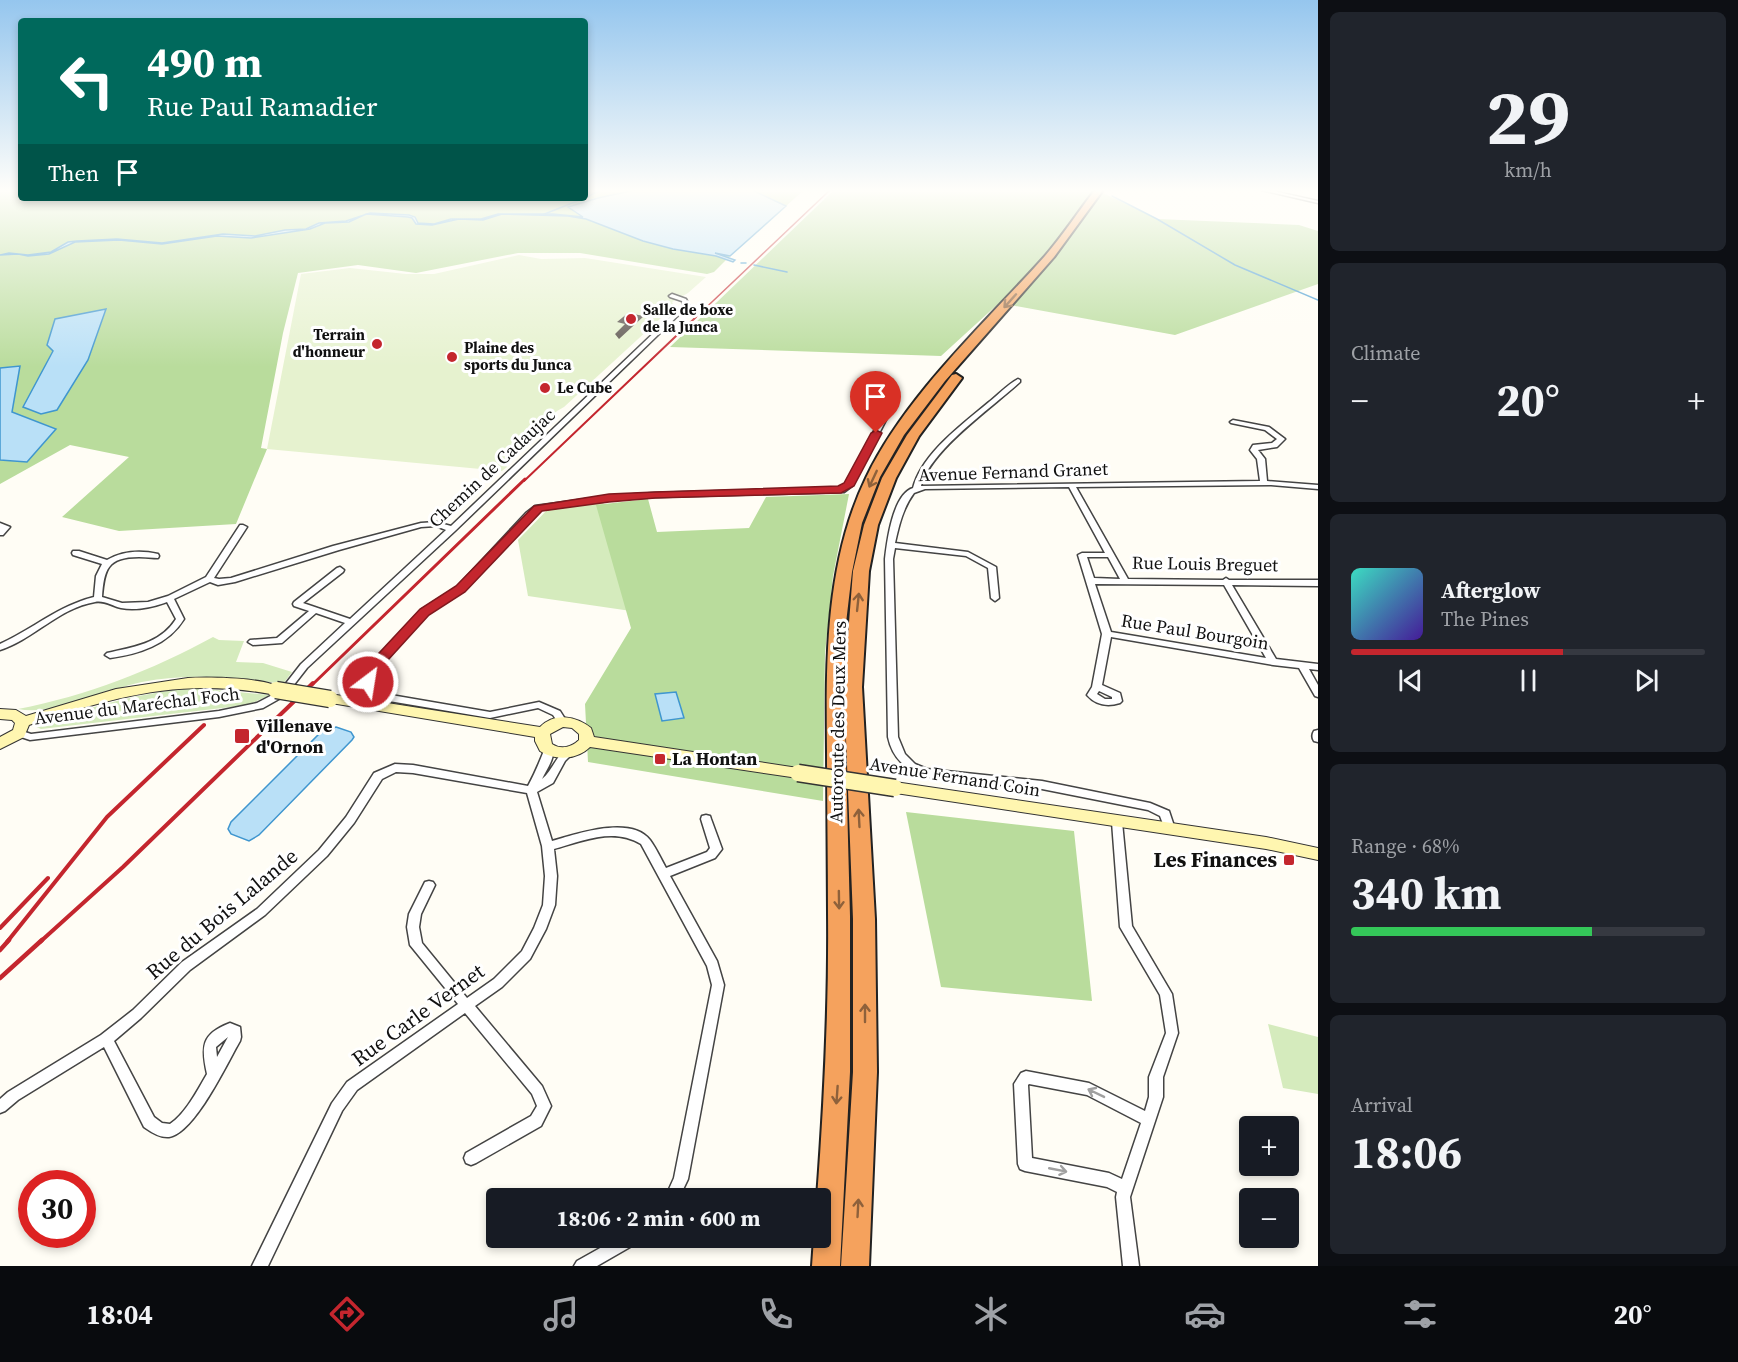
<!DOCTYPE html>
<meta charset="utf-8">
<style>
:root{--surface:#171b24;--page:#20242c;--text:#f1f3f6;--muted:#9ea1a6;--line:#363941;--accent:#c4262e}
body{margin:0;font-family:"Source Serif 4",serif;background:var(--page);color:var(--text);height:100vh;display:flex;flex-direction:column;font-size:22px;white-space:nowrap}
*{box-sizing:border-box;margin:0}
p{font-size:20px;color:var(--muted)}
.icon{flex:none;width:33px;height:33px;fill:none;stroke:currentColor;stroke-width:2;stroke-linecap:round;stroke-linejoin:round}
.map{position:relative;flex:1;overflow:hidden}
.side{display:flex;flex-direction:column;gap:12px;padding:12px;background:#0d0f14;width:420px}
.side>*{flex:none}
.top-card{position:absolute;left:18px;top:18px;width:570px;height:183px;border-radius:6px;box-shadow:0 3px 9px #0003;background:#00695c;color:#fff;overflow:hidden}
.controls{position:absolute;left:1239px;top:1116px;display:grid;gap:12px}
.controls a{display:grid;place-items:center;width:60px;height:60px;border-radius:6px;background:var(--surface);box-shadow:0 3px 9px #0003;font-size:30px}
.speed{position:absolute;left:18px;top:1170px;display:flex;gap:12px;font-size:30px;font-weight:700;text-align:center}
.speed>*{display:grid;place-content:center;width:78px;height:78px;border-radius:50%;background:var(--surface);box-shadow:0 3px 9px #0003;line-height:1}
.speed .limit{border:9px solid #d22;background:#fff;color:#111}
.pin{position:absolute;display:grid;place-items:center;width:51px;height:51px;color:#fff;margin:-62px -26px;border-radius:50% 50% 50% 0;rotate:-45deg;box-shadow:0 0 6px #0007}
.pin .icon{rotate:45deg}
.me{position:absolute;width:66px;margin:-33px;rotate:31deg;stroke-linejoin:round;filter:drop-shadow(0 0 4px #0008)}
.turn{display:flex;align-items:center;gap:21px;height:126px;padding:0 30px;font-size:27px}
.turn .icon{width:78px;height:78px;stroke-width:2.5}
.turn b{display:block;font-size:42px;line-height:51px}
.then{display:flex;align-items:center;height:57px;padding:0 30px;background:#0003;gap:12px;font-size:22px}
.big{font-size:45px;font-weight:700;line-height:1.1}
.side .widget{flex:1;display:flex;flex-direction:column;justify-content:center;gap:9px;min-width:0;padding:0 21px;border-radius:9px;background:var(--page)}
.side .dial{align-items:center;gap:0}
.dial b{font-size:78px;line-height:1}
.song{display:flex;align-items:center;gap:18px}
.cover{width:72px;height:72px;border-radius:9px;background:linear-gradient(135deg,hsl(170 70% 55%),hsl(260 70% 35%))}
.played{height:6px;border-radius:3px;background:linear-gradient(90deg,var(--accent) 60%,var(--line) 60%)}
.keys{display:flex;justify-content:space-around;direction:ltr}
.heat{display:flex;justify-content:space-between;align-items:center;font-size:33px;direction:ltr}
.charge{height:9px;border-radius:4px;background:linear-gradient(90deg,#34c759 68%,var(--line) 0)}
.trip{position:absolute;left:486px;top:1188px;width:345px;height:60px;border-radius:6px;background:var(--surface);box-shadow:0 3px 9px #0003;font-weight:700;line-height:60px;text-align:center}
.tabs{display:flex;height:96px;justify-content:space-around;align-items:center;background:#090b0e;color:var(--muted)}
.tabs .icon{width:42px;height:42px}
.tabs .on{color:var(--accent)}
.tabs b{font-size:27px;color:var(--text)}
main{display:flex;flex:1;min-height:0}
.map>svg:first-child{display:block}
</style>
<main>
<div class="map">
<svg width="1318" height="1266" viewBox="0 0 1318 1266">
<rect width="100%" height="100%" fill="#fffdf5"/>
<!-- green -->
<path fill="#d5ebbd" d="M603 502 638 608 631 611 528 596 518 540 548 509Z
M213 637 219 640 244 641 236 662 263 663 292 672 283 684C234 677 190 673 142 682 103 690 56 716 18 709 86 696 153 670 213 637Z
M195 688 270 695 248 705 41 729 36 727 41 723C92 707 141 692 195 688Z
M1268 1024 1318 1037V1094L1283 1088Z"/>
<!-- forest -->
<path fill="#b9dc9c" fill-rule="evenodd" d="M0 190H21V198H585V190H635L598 198 569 207C609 235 682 246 730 256L714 272 707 274 580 253H518L416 273 358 265 298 273 283 333 261 448 267 449 236 524 119 531 62 517 129 457 70 445 0 484V460L27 462 12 412 20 366 0 368ZM106 310 88 360 57 410 41 414 24 407 53 351Z
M752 190H804L786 206Z
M834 190H1097L1157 219 1299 225 1318 231V284L1175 335 999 303 941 356 670 347Z
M849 494 833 576 825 653 823 801 588 762 585 704 631 628 596 505 648 499 657 532 749 528 766 497Z
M906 812 1074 831 1092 1001 941 987Z"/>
<!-- pitch -->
<path fill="#e6f2cf" d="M519 255 541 259 585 258 706 277 688 293 672 302 674 306 564 407 557 411 503 463 507 467 502 471 267 449 301 274 350 268 406 274H434Z"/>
<!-- water -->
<path fill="#b9e0f7" stroke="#3f96cf" stroke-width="1.5" d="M635 190H752L786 206 730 256 715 253 735 260 733 262 716 256 673 249 643 241 586 219 568 216 502 214 483 220 459 219 432 225 416 224 412 218 408 217 366 214 349 222 325 223 310 229 251 238 217 236 162 244 119 240 75 242 49 254 28 256 18 254 0 255 9 253 28 255 51 252 68 242 77 241 117 239 162 243 223 234 255 236 285 230 306 229 319 223 346 221 370 213 409 215 415 217 418 223 434 224 451 219H481L498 214H553L583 217 568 207 598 198Z
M106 309 88 360 57 410 41 414 23 407 53 351 47 345 55 319Z
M20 366 12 412 56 429 27 462 0 460V368Z
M676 692 684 718 662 721 655 694Z
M336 727 351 732 354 737 352 740 259 835 249 841 231 834 228 829 231 822 321 732Z"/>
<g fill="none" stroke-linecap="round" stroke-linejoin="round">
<!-- stream -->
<path stroke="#3f96cf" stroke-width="1.5" d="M1112 196 1157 219 1235 265 1318 300
M585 198 601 190
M542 215 585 198
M741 263H746
M754 265 787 272"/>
</g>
<!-- building -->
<path fill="#5a524d" d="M628 313 644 316 619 339 615 334 625 324 617 322Z"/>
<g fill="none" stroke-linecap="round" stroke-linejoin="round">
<defs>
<path id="street" d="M1261 190H1269L1318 201V203Z
M672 294 686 299 689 305 455 531 307 668 286 695 263 708 219 717 30 740 15 735 14 733 15 731 19 730 31 734 219 711 257 703 280 691 301 664 345 623 316 613 282 643 253 645 248 642 250 640 277 638 309 611 294 606 293 604 294 602 337 568 340 567 344 570 343 572 303 603 350 619 446 530 436 526 421 527 339 550 235 582 218 585 210 582 174 599 184 619C168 645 139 654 110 658L105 655 107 653C133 647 160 644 176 619L167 602C153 607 136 611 121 608 112 606 104 600 95 602 59 608 34 639 0 650V644C33 629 58 606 94 597L96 576 102 564 73 555 72 553 73 551H79L107 560C123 551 140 550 158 554L159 556 158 558C152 558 145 557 139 557 107 557 104 570 102 597L122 603 148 602 168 596 206 577 240 525H243L247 527 214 578 219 579 231 578 333 546 421 523 436 522 451 526 683 305 682 301 670 297 669 296Z
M1018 379 1020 380V382C993 407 930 450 921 486L1260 481 1257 459 1250 450 1253 445 1272 443 1277 439 1265 430 1231 423 1230 422 1233 420 1269 427 1285 439 1277 447 1258 450 1265 459 1267 481 1318 485V489L1271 485 1076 487 1128 579 1223 580 1226 578 1229 580H1318V586L1232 585 1276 659 1318 664V670L1309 669 1318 685V697L1315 696 1299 668 1273 665 1111 637 1102 685 1120 693 1122 701 1120 703C1107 707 1096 705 1087 695L1092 687 1102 634 1078 555 1082 553H1105L1069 487 925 489 914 493C903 508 899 525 895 543L968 552 996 567 999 598 995 601 991 598 988 568 966 556 895 548 893 559 898 737 905 754 915 764 927 769 1042 781 1150 803 1169 811 1175 829 1174 832 1170 833 1166 832 1160 816 1148 810 1042 789 932 778C909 772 893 761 888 737L885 559C887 541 893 494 913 488 922 453 963 424 989 402 998 395 1008 384 1018 379ZM1087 557H1108L1120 579 1094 578ZM1095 584 1224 585 1266 658 1111 632ZM1099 691 1112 697V699H1105L1097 694Z
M885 414 888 416 852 486 844 492 655 497 609 500 540 510 532 517 463 591 427 614 378 668C369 683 376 689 391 695L490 712 539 702 560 711 567 722 565 724H559L553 715 538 708 490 718 389 701 375 695 366 686 364 677 371 664 421 610 457 587 526 513 535 506 609 496 655 493 839 488 845 485 882 416Z
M0 523 10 527 3 535H0Z
M1318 730V742L1314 741C1312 738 1312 734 1314 731Z
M549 746 553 748C555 758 547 769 542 779 551 772 555 759 564 751H572L573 753 565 761 553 783 537 792 552 841C576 834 631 815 650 840 656 848 661 859 666 868L707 852 710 848 701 819 702 816 706 815 710 816 711 819 722 849 715 858 670 876 717 961 724 985 688 1179 679 1198H665L674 1178 712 985 707 966 641 844C613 827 583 841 554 849L557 876 555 905 546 929 530 959 502 987 475 1006 542 1086 551 1106 541 1126 476 1163 471 1165 466 1163 464 1158 466 1153 531 1116 537 1106 532 1094 465 1013 357 1090 342 1111 268 1266H252L332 1103 347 1082 458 1004 410 945 407 927 409 914 425 882 429 881 433 882 435 885 421 914 419 927 422 943 467 998 494 979 522 951 534 928 543 905 545 876 542 846 527 793 413 773 396 772 382 779 354 823 327 856 265 915 190 970 141 1018 114 1041 154 1117 162 1123 170 1124C186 1113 197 1091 207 1074 201 1047 201 1034 230 1023L240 1027 241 1037 240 1041C227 1063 195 1133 169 1137 160 1138 151 1132 144 1127L104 1047 18 1100 5 1111 0 1113V1099L8 1092 101 1035 133 1010 182 962 257 909 319 850 346 817 374 773 395 764 413 765 528 786C535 773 540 761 545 748ZM228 1037 217 1057 216 1047Z
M1117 818 1121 819 1122 822 1132 926 1172 994 1178 1033 1163 1077V1097L1130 1197 1139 1266H1123L1116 1197 1117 1192 1107 1187 1025 1171 1020 1169 1018 1164 1014 1084 1021 1073 1026 1071 1089 1083 1145 1111 1149 1097V1077L1166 1033 1160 995 1120 927 1112 822 1113 819ZM1029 1084 1087 1095 1141 1123 1122 1179 1109 1173 1032 1158 1028 1085Z
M618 1238H639L637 1243 597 1266H574L577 1261Z"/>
<path id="secondary" d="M188 678C206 677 272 677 283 690L276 695C183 677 117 696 29 725L24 737 0 749V737L13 730 15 723 12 720 0 719V709L16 710 26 716 116 689Z
M330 694 540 727C555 712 576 716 591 728L594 737 798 768 803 769 806 773 803 777 798 778 590 747C577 760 555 761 540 751L535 741V737L325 702 323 699ZM563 727 572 728 579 734V740C572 747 561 750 552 744L550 734Z
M895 782 1266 837 1318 848V860L1266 849 889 792 887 788 889 784Z"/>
<path id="highway" d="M1095 190H1103L1054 257 945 381 904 435 880 477 862 523 852 572 846 623 844 686 850 916V1072L840 1266H812L814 1238H820V1198H817C824 1103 829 1008 828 913 828 860 827 806 827 753 826 661 825 563 866 478 905 396 985 323 1045 256 1063 235 1078 212 1095 190Z
M956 374 962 378 919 436 896 478 878 525 869 571 862 687 875 919 877 1072 869 1266H841L853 1072V919L844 687 853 571 864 525 882 478 907 435 952 375Z"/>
</defs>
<!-- street casing -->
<use href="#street" stroke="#444" stroke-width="3"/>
<!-- secondary casing -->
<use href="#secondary" stroke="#333" stroke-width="2"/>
<!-- highway casing -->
<use href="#highway" stroke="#222" stroke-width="4"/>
<!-- street -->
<use href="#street" fill="#fff" fill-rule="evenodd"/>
<!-- secondary -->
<use href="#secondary" fill="#fff6b0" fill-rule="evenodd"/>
<!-- highway -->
<use href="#highway" fill="#f5a25d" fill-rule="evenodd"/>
<!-- rail-far4 -->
<path stroke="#c4262e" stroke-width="1.5" d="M694 319 830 190"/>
<!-- rail-far3 -->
<path stroke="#c4262e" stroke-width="2" d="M524 481 696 317"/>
<!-- rail-far2 -->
<path stroke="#c4262e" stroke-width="3" d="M312 685 525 479"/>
<!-- rail-far1 -->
<path stroke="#c4262e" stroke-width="4" d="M0 928 48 878
M7 942 107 817 204 725
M40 942 123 867 313 683"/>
<!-- rail -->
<path stroke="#c4262e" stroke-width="4.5" d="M0 950 9 940
M0 978 42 940"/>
<defs>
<path id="secondary-bridge" d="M276 690 330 699
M798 773 895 788"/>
</defs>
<!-- secondary-bridge casing -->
<use href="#secondary-bridge" stroke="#333" stroke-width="19" stroke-linecap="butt"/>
<!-- secondary-bridge -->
<use href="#secondary-bridge" stroke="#fff6b0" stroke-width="16"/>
</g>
<!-- one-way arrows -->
<defs><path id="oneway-shaft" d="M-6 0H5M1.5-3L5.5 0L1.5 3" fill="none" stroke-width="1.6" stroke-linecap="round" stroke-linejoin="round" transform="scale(1.5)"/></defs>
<g stroke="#8e613b">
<use href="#oneway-shaft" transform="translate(1010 301) rotate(132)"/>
<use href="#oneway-shaft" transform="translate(873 479) rotate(115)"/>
<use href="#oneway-shaft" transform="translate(858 602) rotate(-84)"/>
<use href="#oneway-shaft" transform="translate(859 818) rotate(-93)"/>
<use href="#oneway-shaft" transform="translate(839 900) rotate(89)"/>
<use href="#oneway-shaft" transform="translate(865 1013) rotate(-90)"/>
<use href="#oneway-shaft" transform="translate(837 1095) rotate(94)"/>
<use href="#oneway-shaft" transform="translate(858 1208) rotate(-87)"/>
</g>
<g stroke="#a0a0a0">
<use href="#oneway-shaft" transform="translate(1096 1093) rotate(-154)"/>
<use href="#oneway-shaft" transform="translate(1058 1170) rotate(11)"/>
</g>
<!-- sky -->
<linearGradient id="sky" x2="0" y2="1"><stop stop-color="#95c6ee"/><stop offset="0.52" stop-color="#fffefa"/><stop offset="1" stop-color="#fffefa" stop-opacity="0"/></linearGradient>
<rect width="1318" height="367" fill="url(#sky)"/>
<!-- route -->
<path fill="#c4262e" stroke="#7f191e" stroke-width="1.5" d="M876 430 882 433 854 486 841 493 655 498 609 502 542 511 465 592 429 615 378 671 373 685H363L361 682 367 666 420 609 456 586 534 506 609 494 655 492 838 486 844 483 871 433Z"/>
<!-- markers -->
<g fill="#c4262e" stroke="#fff" stroke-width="2">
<circle cx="631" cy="319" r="6"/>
<circle cx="377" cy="344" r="6"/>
<circle cx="452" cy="357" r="6"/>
<circle cx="545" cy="388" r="6"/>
<rect x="234" y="728" width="16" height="16" rx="3"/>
<rect x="654" y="753" width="12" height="12" rx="3"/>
<rect x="1283" y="854" width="12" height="12" rx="3"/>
</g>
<g text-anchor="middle" stroke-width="6" stroke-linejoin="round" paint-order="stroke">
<!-- far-poi labels -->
<g font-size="15" font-weight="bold" fill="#111" stroke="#fff" text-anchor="start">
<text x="643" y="315">Salle de boxe<tspan x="643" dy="17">de la Junca</tspan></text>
<text x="365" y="340" text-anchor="end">Terrain<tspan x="365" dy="17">d'honneur</tspan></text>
<text x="464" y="353">Plaine des<tspan x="464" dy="17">sports du Junca</tspan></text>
<text x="557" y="393">Le Cube</text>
</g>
<!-- street labels -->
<g font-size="18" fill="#111" stroke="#fff">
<text transform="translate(492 468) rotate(-43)" y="6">Chemin de Cadaujac</text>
<text transform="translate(1013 472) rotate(-2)" y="6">Avenue Fernand Granet</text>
<text transform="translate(1205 564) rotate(1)" y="6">Rue Louis Breguet</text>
<text transform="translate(1195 632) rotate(9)" y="6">Rue Paul Bourgoin</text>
<text transform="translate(137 706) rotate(-7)" y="6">Avenue du Maréchal Foch</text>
<text transform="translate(838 722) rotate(-89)" y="6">Autoroute des Deux Mers</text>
<text transform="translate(955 777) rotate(9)" y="6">Avenue Fernand Coin</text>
</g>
<!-- poi labels -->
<g font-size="18" font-weight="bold" fill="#111" stroke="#fff" text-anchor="start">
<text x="256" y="732">Villenave<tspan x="256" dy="21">d'Ornon</tspan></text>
<text x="672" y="765">La Hontan</text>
</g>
<!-- near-poi labels -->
<g font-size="21" font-weight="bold" fill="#111" stroke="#fff" text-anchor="end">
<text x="1277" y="867">Les Finances</text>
</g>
<!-- near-street labels -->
<g font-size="21" fill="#111" stroke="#fff">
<text transform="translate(222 914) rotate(-40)" y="7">Rue du Bois Lalande</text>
<text transform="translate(418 1015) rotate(-36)" y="7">Rue Carle Vernet</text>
</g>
</g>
</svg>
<div class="controls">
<a>+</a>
<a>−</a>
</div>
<div class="speed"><div class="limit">30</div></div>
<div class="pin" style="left:876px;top:433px;background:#d93025"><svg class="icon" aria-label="arrive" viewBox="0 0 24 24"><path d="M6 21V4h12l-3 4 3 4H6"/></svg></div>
<svg class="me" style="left:368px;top:682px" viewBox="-20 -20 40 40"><circle r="17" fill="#c4262e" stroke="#fff" stroke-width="3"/><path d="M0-11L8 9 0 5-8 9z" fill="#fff"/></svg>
<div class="trip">18:06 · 2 min · 600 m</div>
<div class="top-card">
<div class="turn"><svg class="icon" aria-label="left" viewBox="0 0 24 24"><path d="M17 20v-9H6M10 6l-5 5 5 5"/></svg><div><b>490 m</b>Rue Paul Ramadier</div></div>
<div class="then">Then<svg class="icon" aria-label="arrive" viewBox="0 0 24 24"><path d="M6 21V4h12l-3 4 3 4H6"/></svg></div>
</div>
</div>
<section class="side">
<div class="widget dial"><b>29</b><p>km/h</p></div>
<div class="widget"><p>Climate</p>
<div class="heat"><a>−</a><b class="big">20°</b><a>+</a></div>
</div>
<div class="widget">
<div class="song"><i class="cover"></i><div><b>Afterglow</b><p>The Pines</p></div></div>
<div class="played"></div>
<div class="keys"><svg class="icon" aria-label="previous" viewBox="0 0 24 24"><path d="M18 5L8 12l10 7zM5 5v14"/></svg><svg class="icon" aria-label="pause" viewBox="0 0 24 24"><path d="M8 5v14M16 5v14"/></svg><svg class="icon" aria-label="next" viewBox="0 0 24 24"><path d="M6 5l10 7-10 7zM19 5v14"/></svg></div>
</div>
<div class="widget"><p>Range · 68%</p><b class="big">340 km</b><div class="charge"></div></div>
<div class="widget"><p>Arrival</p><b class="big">18:06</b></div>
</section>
</main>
<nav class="tabs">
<b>18:04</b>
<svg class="icon on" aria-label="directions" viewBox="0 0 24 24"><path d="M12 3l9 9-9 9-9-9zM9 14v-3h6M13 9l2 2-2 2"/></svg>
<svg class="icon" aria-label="music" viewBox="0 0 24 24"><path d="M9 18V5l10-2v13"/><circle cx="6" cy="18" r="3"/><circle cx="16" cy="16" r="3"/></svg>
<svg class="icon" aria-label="phone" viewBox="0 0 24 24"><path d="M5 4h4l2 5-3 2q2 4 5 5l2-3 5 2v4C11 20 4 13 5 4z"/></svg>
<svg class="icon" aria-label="climate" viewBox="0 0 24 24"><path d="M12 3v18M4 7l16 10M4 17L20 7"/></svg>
<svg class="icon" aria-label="car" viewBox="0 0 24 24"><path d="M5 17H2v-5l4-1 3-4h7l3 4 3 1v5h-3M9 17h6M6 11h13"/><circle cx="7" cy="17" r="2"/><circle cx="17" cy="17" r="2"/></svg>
<svg class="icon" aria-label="filters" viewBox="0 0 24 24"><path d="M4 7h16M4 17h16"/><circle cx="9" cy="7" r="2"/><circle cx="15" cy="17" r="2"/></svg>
<b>20°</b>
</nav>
